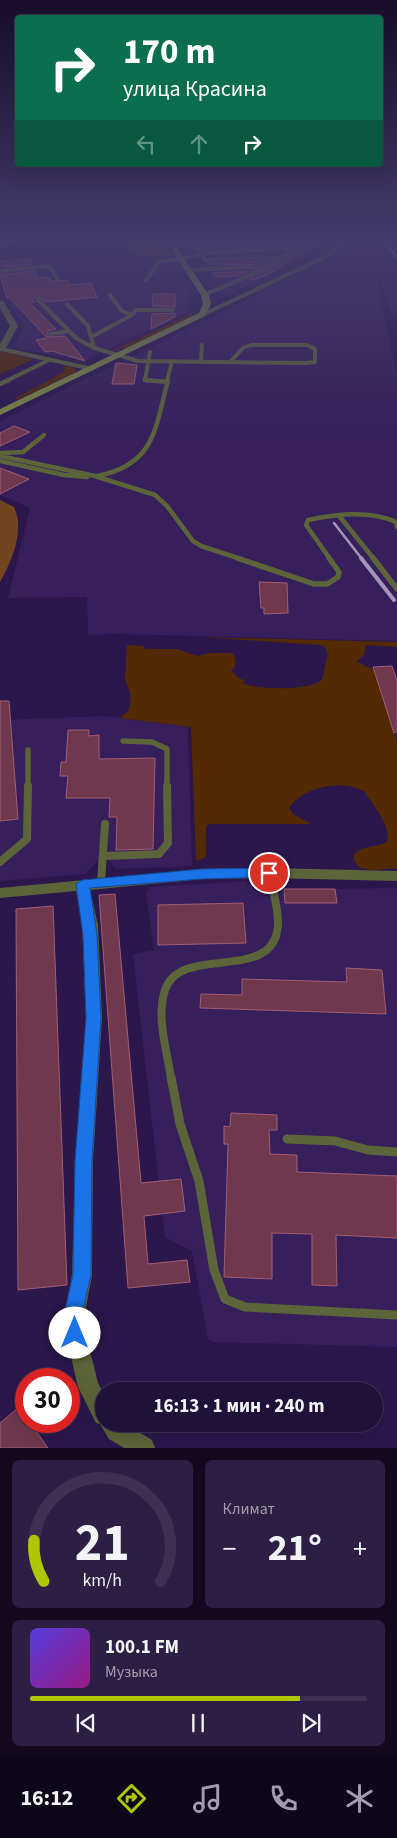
<!DOCTYPE html>
<html lang="ru">
<meta charset="utf-8">
<style>
:root{--surface:#201139;--page:#2d1f44;--text:#f1f3f6;--muted:#a29dae;--line:#3d3153;--accent:#b0c503}
body{margin:0;font-family:"Source Sans 3",sans-serif;background:var(--page);color:var(--text);height:100vh;display:flex;flex-direction:column;font-size:19px;white-space:nowrap}
*{box-sizing:border-box;margin:0}
p{font-size:16px;color:var(--muted)}
.icon{flex:none;width:28px;height:28px;fill:none;stroke:currentColor;stroke-width:2;stroke-linecap:round;stroke-linejoin:round}
.map{position:relative;height:1448px;overflow:hidden}
.details{display:flex;flex-direction:column;gap:12px;padding:12px;background:#12091f;flex:1}
.details>*{flex:none}
.banner{position:absolute;left:15px;top:15px;width:368px;height:152px;border-radius:5px;box-shadow:0 5px 20px #0002,0 0 0 1px var(--line);background:#0b6e4f;color:#fff;overflow:hidden}
.speed{position:absolute;left:15px;top:1368px;display:flex;gap:10px;font-size:25px;font-weight:700;text-align:center}
.speed>*{display:grid;place-content:center;width:65px;height:65px;border-radius:50%;background:var(--surface);box-shadow:0 5px 20px #0002,0 0 0 1px var(--line);line-height:1}
.speed .limit{border:8px solid #d22;background:#fff;color:#111}
.pin{position:absolute;display:grid;place-items:center;width:42px;height:42px;color:#fff;margin:-21px;border:2px solid #fff;border-radius:50%;box-shadow:0 1px 5px #0007}
.me{position:absolute;width:55px;margin:-28px;rotate:0deg;stroke-linejoin:round;filter:drop-shadow(0 0 4px #0008)}
.turn{display:flex;align-items:center;gap:18px;height:105px;padding:0 25px;font-size:22px}
.turn .icon{width:65px;height:65px;stroke-width:2.5}
.turn b{display:block;font-size:35px;line-height:42px}
.lanes{display:flex;align-items:center;height:48px;padding:0 25px;background:#0003;justify-content:center;gap:25px;direction:ltr}
.lanes .off{opacity:.35}
.big{font-size:38px;font-weight:700;line-height:1.1}
.details .widget{flex:1;display:flex;flex-direction:column;justify-content:center;gap:8px;min-width:0;padding:0 18px;border-radius:8px;background:var(--page)}
.details .dial{align-items:center;gap:0}
.dial svg{height:130px;overflow:visible;fill:none;stroke:var(--line);stroke-width:7;stroke-linecap:round;text-anchor:middle}
.dial text{fill:var(--text);stroke:none}
.song{display:flex;align-items:center;gap:15px}
.cover{width:60px;height:60px;border-radius:8px;background:linear-gradient(135deg,hsl(250 70% 55%),hsl(310 70% 35%))}
.played{height:5px;border-radius:2px;background:linear-gradient(90deg,var(--accent) 80%,var(--line) 80%)}
.keys{display:flex;justify-content:space-around;direction:ltr}
.heat{display:flex;justify-content:space-between;align-items:center;font-size:28px;direction:ltr}
.details .tiles{flex:1;display:grid;gap:12px;grid-template-columns:1fr 1fr}
.widget:last-child{grid-column:span 2}
.trip{position:absolute;left:95px;top:1382px;width:288px;height:50px;border-radius:25px;background:var(--surface);box-shadow:0 5px 20px #0002,0 0 0 1px var(--line);font-weight:700;line-height:50px;text-align:center}
.menu{display:flex;height:80px;justify-content:space-around;align-items:center;background:#0d0717;color:var(--muted)}
.menu .icon{width:35px;height:35px}
.menu .active{color:var(--accent)}
.menu b{font-size:22px;color:var(--text)}
.map>svg:first-child{display:block}
</style>
<div class="map">
<svg width="397" height="1448" viewBox="0 0 397 1448">
<rect width="100%" height="100%" fill="#2b174c"/>
<!-- built -->
<path fill="#361f5b" d="M190 240H325L326 242 232 293 220 295 202 257Z
M346 240H397V315H392L375 269 397 376V641L114 634 88 635 87 597 8 598 30 508 0 495V421L223 312 317 262H328L346 246Z
M171 258 190 293 187 312 84 361 13 348 24 327 7 298 0 277V261L24 259 71 268Z
M105 716 188 727 192 866 116 869 108 860 97 861 86 874 0 881V720Z
M247 881 258 890 397 888V1347L213 1342 208 1339 192 1251 165 1238 133 954 154 950 146 893 150 887Z"/>
<!-- green -->
<path fill="#542a02" d="M200 310C191 319 124 352 112 351Z
M0 351 34 359 0 374Z
M65 365 75 367 76 372 17 400 14 399 64 372Z
M202 637 397 642V647L366 645 364 655 357 661 364 666 374 669 397 741V868L373 870 360 868 354 861V854C363 845 376 848 387 842 391 824 373 806 365 792 344 778 302 787 289 808L293 814 311 824H210L206 826V857L196 861 191 727 120 718C123 715 127 713 129 709 132 700 130 688 125 680L127 645 143 646 146 649H177L197 656 210 653H232C237 659 237 666 231 671L240 679 245 680 242 683C257 690 309 691 322 680L328 654 325 647 320 645Z"/>
<!-- forest -->
<path fill="#73441d" d="M124 240H162L173 256 141 257 123 242Z
M0 500 14 507C25 530 12 561 0 582Z"/>
<!-- building -->
<path fill="#70384d" stroke="#a25e77" d="M261 240H290L293 244 202 249 201 247 257 244Z
M299 240H327L265 276 253 280 249 279 301 250 303 246Z
M31 259 33 264 3 267 1 261Z
M262 261H267L260 265 207 264Z
M35 271 37 277 50 278 51 281 67 280 69 285 91 283 97 297 45 302 37 295 33 299 35 302 30 303 56 329 48 331V337L65 336 85 361 52 351 45 352 36 340 47 338 10 298H7L0 275Z
M249 271 238 276 214 277 212 273Z
M153 294H175V307L152 306Z
M175 313V317L151 329 152 314Z
M116 363 137 365 134 384H112Z
M14 426 30 432 0 446V433Z
M0 468 29 479 0 494Z
M259 582 287 583 288 613 264 614V608H261Z
M392 666 397 681V732L394 733 373 667Z
M0 701H9L18 819 0 821Z
M68 730H89V736L99 735V759L155 758 153 849 116 850 117 817H109L110 798H66L68 776H60L61 762H66Z
M284 889H335L337 903H285Z
M115 894 141 1183 181 1179 185 1211 144 1216 148 1264 187 1260 190 1282 128 1288 99 895Z
M243 903 246 943 158 945V905Z
M53 906 67 1285 18 1290 16 909Z
M346 968 382 970 386 1014 200 1008 201 994 242 995V979L347 982Z
M231 1113 277 1115V1130H269L270 1154 297 1155V1172L397 1176V1238L336 1235 337 1286 312 1285V1234L272 1233V1279L224 1277 228 1144H224V1126L230 1127Z
M18 1408 26 1421H29L48 1448H0V1423Z"/>
<g fill="none" stroke-linecap="round" stroke-linejoin="round">
<!-- lane-far4 -->
<path stroke="#5c6439" stroke-width="4" d="M192 240 205 260 262 257 277 259
M172 245 257 240
M180 258 197 256 200 253 297 248
M189 270 247 267 259 269
M0 271 49 266 57 278
M146 280 160 261 181 259
M205 294C238 282 269 266 299 247L294 240
M110 295 122 311 132 315
M37 299 76 338 94 348
M67 304 88 326 94 348 138 361 306 363 315 362V349L307 345H251L243 348 230 362
M200 316 333 253 343 240
M51 334 69 331
M91 337 132 315 136 310H173
M150 352 145 380 155 381
M201 362 202 345
M6 381 49 360
M167 381 172 361"/>
<!-- lane-far3 -->
<path stroke="#5c6439" stroke-width="4.5" d="M145 380 168 382
M0 384 9 380
M1 453 23 452 44 435
M0 456 95 476 155 495 167 506 193 541 201 546 241 559
M0 461 64 475 87 477
M97 476C155 465 155 429 168 380
M340 517 374 559
M330 559 306 525 308 520C335 514 370 510 396 522L397 527"/>
<!-- lane-far2 -->
<path stroke="#5c6439" stroke-width="5.5" d="M237 558 314 584H327L338 577 339 572 329 558
M373 558 397 589
M123 741 152 742 167 749V787
M28 787V750"/>
<!-- lane-far1 -->
<path stroke="#5c6439" stroke-width="8" d="M103 856 159 854 168 843 167 786
M0 862 27 839 28 786
M101 882 105 824
M171 1078C167 1050 156 1018 165 990 181 942 278 986 278 922 278 906 272 888 269 873"/>
<!-- lane -->
<path stroke="#5c6439" stroke-width="9" d="M171 1077 180 1124 199 1181 214 1270 225 1299 245 1307 397 1315
M287 1139 335 1141 368 1150 397 1152"/>
<!-- street -->
<path fill="#5c6439" fill-rule="evenodd" d="M13 240H34L0 246V242Z
M0 300 4 302 18 326 6 348 93 367V371L0 351V344L10 326 0 308Z
M269 868 397 871V881L269 878 202 879 90 890 98 925 102 1018 93 1161 92 1275 83 1323 98 1383 104 1394V1424H125L152 1440 155 1448H124L109 1439 100 1424 96 1423 78 1387 63 1323 72 1275 75 1161 86 1018 82 925 76 891 0 898V888L202 869Z"/>
<!-- secondary -->
<path fill="#7c8840" fill-rule="evenodd" d="M165 240H171L209 295 211 304 205 316 0 415V409L199 313 203 304 201 295Z"/>
<!-- rail-far2 -->
<path stroke="#a297b9" stroke-width="2" d="M383 240 397 258"/>
<!-- rail-far1 -->
<path stroke="#a297b9" stroke-width="2.5" d="M334 523 362 559"/>
<!-- rail -->
<path stroke="#a297b9" stroke-width="4" d="M361 558 394 600"/>
</g>
<!-- sky -->
<linearGradient id="sky" x2="0" y2="1"><stop stop-color="#180d2a"/><stop offset="0.54" stop-color="#443c6c"/><stop offset="1" stop-color="#443c6c" stop-opacity="0"/></linearGradient>
<rect width="397" height="443" fill="url(#sky)"/>
<!-- route -->
<path fill="#1a73e8" stroke="#114b97" d="M269 868 275 873 269 877 202 879 90 888 97 935 101 1018 92 1161 91 1275 83 1310 84 1333 81 1339 75 1342 68 1339 65 1333V1310L73 1275 75 1161 86 1018 83 935 76 884 82 880 202 869Z"/>
</svg>
<div class="speed"><div class="limit">30</div></div>
<div class="pin" style="left:269px;top:873px;background:#d93025"><svg class="icon" aria-label="arrive" viewBox="0 0 24 24"><path d="M6 21V4h12l-3 4 3 4H6"/></svg></div>
<svg class="me" style="left:75px;top:1333px" viewBox="-20 -20 40 40"><circle r="19" fill="#fff"/><path d="M0-13L10 11 0 6-10 11z" fill="#1a73e8"/></svg>
<div class="trip">16:13 · 1 мин · 240 m</div>
<div class="banner">
<div class="turn"><svg class="icon" aria-label="right" viewBox="0 0 24 24"><path d="M7 20v-9h11M14 6l5 5-5 5"/></svg><div><b>170 m</b>улица Красина</div></div>
<div class="lanes"><svg class="icon off" aria-label="left" viewBox="0 0 24 24"><path d="M17 20v-9H6M10 6l-5 5 5 5"/></svg><svg class="icon off" aria-label="ahead" viewBox="0 0 24 24"><path d="M12 20V5M6 11l6-6 6 6"/></svg><svg class="icon" aria-label="right" viewBox="0 0 24 24"><path d="M7 20v-9h11M14 6l5 5-5 5"/></svg></div>
</div>
</div>
<section class="details">
<div class="tiles">
<div class="widget dial"><svg viewBox="0 0 100 80">
<path d="M14 69A42 42 0 1 1 86 69"/>
<path d="M14 69A42 42 0 0 1 8 44" stroke="#b0c503"/>
<text x="50" y="56" font-size="32" font-weight="700">21</text>
<text x="50" y="72" font-size="11">km/h</text>
</svg></div>
<div class="widget"><p>Климат</p>
<div class="heat"><a>−</a><b class="big">21°</b><a>+</a></div>
</div>
<div class="widget">
<div class="song"><i class="cover"></i><div><b>100.1 FM</b><p>Музыка</p></div></div>
<div class="played"></div>
<div class="keys"><svg class="icon" aria-label="previous" viewBox="0 0 24 24"><path d="M18 5L8 12l10 7zM5 5v14"/></svg><svg class="icon" aria-label="pause" viewBox="0 0 24 24"><path d="M8 5v14M16 5v14"/></svg><svg class="icon" aria-label="next" viewBox="0 0 24 24"><path d="M6 5l10 7-10 7zM19 5v14"/></svg></div>
</div>
</div>
</section>
<nav class="menu">
<b>16:12</b>
<svg class="icon active" aria-label="directions" viewBox="0 0 24 24"><path d="M12 3l9 9-9 9-9-9zM9 14v-3h6M13 9l2 2-2 2"/></svg>
<svg class="icon" aria-label="music" viewBox="0 0 24 24"><path d="M9 18V5l10-2v13"/><circle cx="6" cy="18" r="3"/><circle cx="16" cy="16" r="3"/></svg>
<svg class="icon" aria-label="phone" viewBox="0 0 24 24"><path d="M5 4h4l2 5-3 2q2 4 5 5l2-3 5 2v4C11 20 4 13 5 4z"/></svg>
<svg class="icon" aria-label="climate" viewBox="0 0 24 24"><path d="M12 3v18M4 7l16 10M4 17L20 7"/></svg>
</nav>
